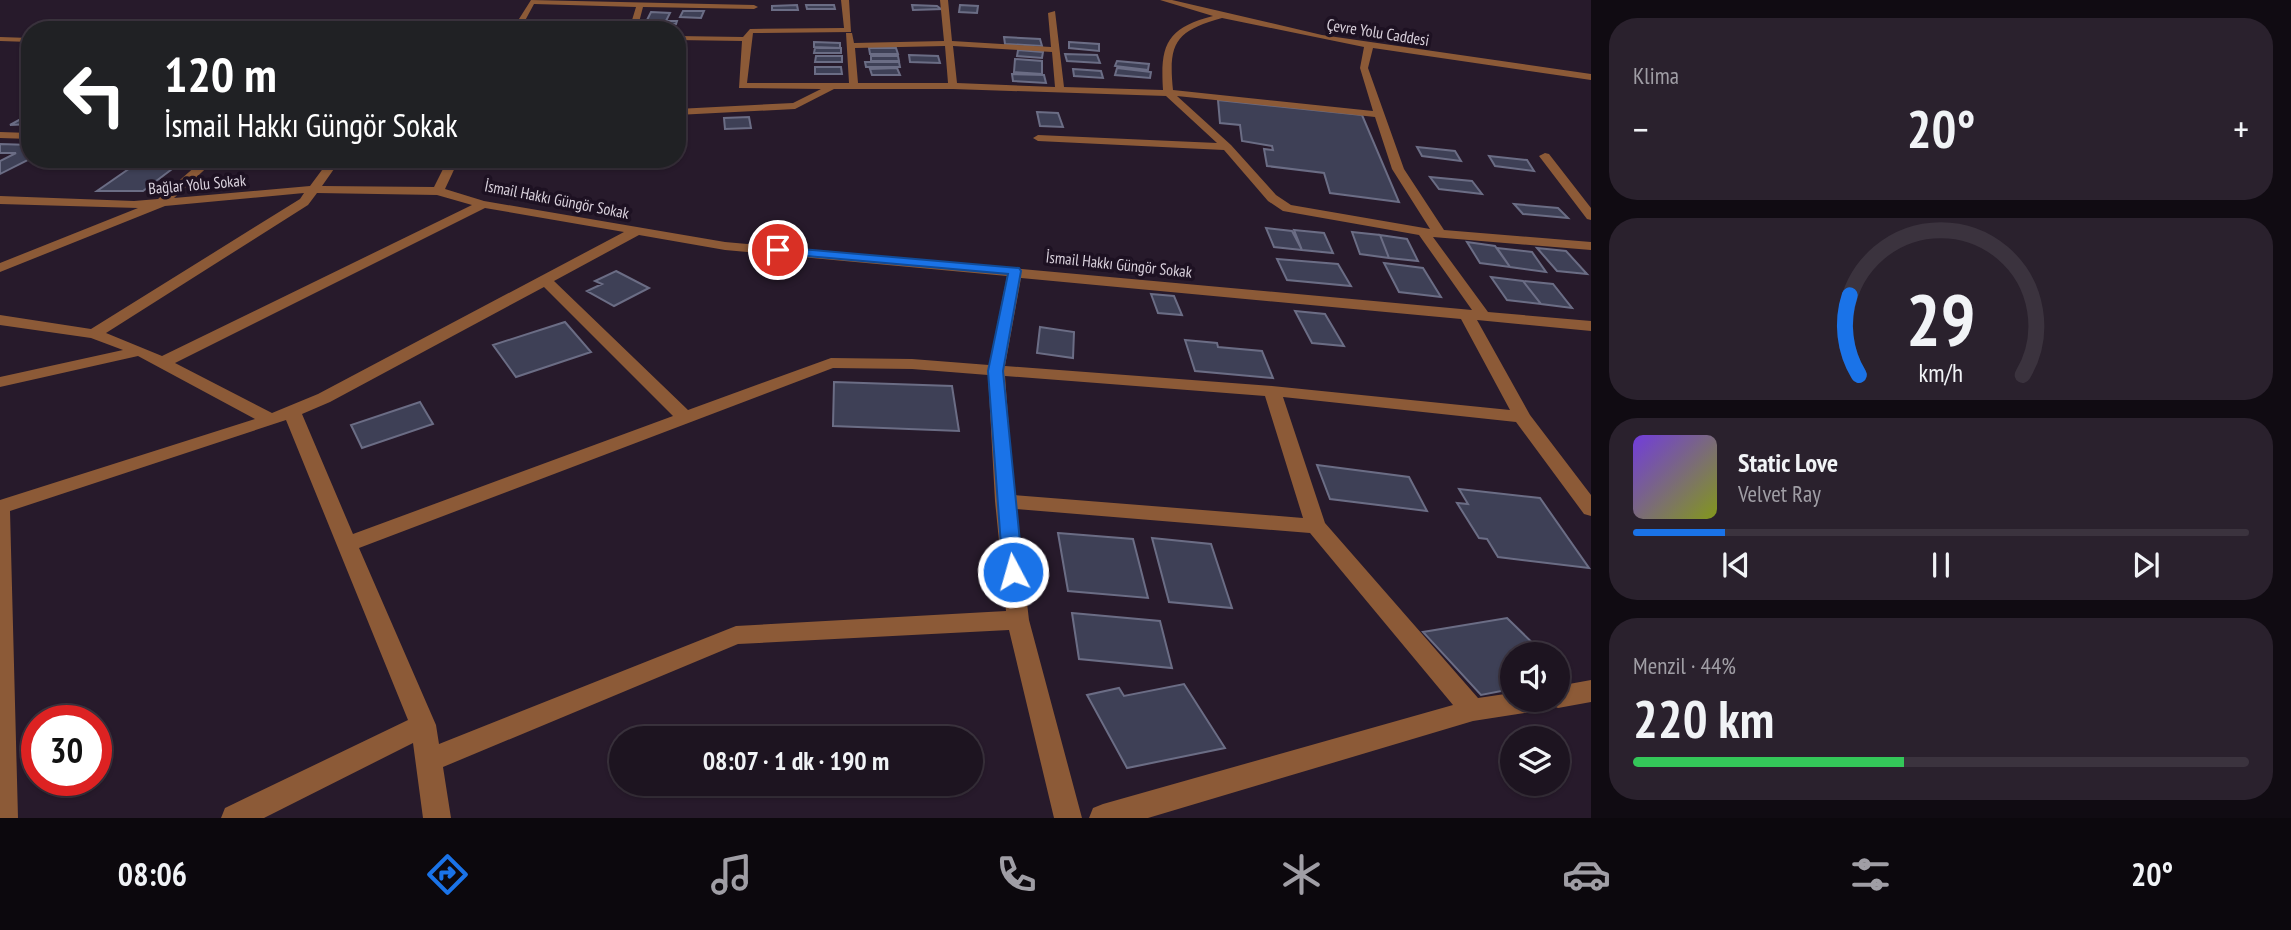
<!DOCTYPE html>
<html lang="tr">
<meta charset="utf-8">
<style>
:root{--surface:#1d1420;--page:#2a212d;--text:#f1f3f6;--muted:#a09ea5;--line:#3b333e;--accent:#1a73e8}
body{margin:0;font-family:"PT Sans Narrow",sans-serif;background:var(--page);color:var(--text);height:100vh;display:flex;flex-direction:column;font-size:26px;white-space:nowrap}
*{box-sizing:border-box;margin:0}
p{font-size:23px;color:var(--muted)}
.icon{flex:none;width:38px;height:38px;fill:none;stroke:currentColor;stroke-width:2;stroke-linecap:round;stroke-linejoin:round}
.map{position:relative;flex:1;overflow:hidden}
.side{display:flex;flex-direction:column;gap:18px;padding:18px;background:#100b12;width:700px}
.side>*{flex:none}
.hud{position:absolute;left:21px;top:21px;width:665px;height:147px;border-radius:28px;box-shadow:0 2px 5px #0004,0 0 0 2px var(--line);background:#202124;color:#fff;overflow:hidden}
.tools{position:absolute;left:1500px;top:642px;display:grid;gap:14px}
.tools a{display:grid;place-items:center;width:70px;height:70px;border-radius:50%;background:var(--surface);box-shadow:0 2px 5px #0004,0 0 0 2px var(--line);font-size:35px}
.speed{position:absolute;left:21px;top:705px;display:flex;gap:14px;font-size:35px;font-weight:700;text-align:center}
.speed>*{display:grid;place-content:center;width:91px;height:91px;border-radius:50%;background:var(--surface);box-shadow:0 2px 5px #0004,0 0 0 2px var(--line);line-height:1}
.speed .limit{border:10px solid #d22;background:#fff;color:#111}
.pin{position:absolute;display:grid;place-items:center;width:60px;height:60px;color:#fff;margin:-30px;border:4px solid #fff;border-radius:50%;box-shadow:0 2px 7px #0007}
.me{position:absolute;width:77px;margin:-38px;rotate:354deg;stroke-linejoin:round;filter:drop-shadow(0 0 5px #0008)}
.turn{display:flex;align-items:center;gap:24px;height:147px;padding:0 28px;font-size:32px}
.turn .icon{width:91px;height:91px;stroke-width:2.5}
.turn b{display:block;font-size:49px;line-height:60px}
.big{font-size:52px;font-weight:700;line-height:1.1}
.side .card{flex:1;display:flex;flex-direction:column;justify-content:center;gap:10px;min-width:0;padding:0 24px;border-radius:28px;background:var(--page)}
.side .dial{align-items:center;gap:0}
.dial svg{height:182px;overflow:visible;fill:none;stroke:var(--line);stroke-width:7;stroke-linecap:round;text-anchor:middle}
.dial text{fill:var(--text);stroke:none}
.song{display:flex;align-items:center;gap:21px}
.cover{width:84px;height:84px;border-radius:10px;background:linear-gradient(135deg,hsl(260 70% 55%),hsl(70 70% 35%))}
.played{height:7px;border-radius:4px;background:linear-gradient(90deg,var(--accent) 15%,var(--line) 15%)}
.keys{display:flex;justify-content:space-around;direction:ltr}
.heat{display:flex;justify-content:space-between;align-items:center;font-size:38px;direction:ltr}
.charge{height:10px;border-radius:5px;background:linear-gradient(90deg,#34c759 44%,var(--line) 0)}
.trip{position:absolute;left:609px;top:726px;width:374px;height:70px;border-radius:35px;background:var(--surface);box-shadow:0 2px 5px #0004,0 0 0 2px var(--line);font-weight:700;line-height:70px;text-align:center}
.tab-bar{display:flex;height:112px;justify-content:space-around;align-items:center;background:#0c080d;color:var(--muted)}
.tab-bar .icon{width:49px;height:49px}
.tab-bar .on{color:var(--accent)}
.tab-bar b{font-size:32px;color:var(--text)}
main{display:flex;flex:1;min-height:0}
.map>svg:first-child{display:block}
</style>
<main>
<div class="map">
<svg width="1591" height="818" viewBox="0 0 1591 818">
<rect width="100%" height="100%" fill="#271a2b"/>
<!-- building -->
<path fill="#3e4056" stroke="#6b6d85" stroke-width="2" d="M797 5 798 10H772V6Z
M806 5H834L835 9H807Z
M912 5 937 6 941 9 913 10Z
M960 5 978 6 977 13 959 12Z
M683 11H704L701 18 680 17Z
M651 12 670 13 666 21H677L676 24H645Z
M534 23H558L554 30H530Z
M246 24H272L265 28H239Z
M1004 37 1040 39 1042 46 1005 44Z
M814 42 840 43V48L814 47Z
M1069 42 1099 44V51L1069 48Z
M815 48H841V53H814Z
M869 48H896L898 54H870Z
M1018 50 1043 52 1042 58 1017 56Z
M1065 54 1097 55 1100 63 1067 61Z
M909 55 938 56 940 63 910 62Z
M816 56H842V62H815Z
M871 56H898L899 61H871Z
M1015 59 1042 61V74L1014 72Z
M1117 61 1149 64 1148 70 1115 66Z
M865 62H899L900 67H866Z
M815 67H841L842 74H815Z
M897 68 900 75H872L870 69Z
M1117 68 1151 72 1150 78 1115 75Z
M1073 69 1101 71 1103 78 1074 76Z
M1012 74 1044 75 1046 83 1013 81Z
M1218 100 1362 115 1399 202 1330 193 1324 173 1267 166 1264 149 1273 150 1272 146 1242 141 1240 125 1220 123Z
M30 112V124L10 125 21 119Z
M1037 112 1058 113 1063 127 1040 126Z
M749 117 751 128 725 129 724 118Z
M0 144 30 145V159L0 174V161L16 153H0Z
M1417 147 1455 151 1461 161 1422 156Z
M1489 156 1527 160 1534 171 1495 166Z
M133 166H176L143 191H97Z
M1430 177 1472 181 1482 194 1439 189Z
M1514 204 1558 208 1568 218 1523 214Z
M1266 228 1292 231 1302 250 1274 247Z
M1294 230 1324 233 1333 253 1302 250Z
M1352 232 1380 235 1389 258 1360 254Z
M1380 235 1407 239 1418 261 1389 258Z
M1467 242 1495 246 1510 267 1480 263Z
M1497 248 1532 252 1546 272 1510 267Z
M1537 248 1566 251 1587 274 1557 271Z
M1277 259 1338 264 1351 286 1287 280Z
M1384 263 1423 268 1441 297 1399 292Z
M616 271 649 288 614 306 587 291 602 284 595 281Z
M1491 277 1523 281 1541 304 1507 300Z
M1523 281 1553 284 1572 308 1541 304Z
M1151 294 1174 296 1182 315 1158 313Z
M1295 311 1325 314 1344 346 1312 343Z
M565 322 591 352 516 377 493 345Z
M1040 327 1074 332 1073 358 1037 353Z
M1185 340 1217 343 1218 347 1262 351 1273 378 1195 371Z
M834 382 952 386 959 431 833 426Z
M420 402 433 424 362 448 351 425Z
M1317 465 1409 477 1427 511 1330 499Z
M1459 489 1540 498 1589 568 1498 557 1487 539 1479 538 1457 503 1468 504Z
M1058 533 1133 539 1148 598 1068 591Z
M1152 538 1211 544 1232 608 1169 602Z
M1072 613 1160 621 1172 668 1079 659Z
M1507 618 1544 654H1512V689L1481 695 1423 632Z
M1184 684 1225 748 1127 768 1087 695 1119 688 1124 696Z"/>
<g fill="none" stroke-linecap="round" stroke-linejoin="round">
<!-- minor -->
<path fill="#8c5a37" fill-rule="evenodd" d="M531 0 754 5 758 7 754 9 643 7 637 30H629L636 7 534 4 520 30H512Z
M841 0H849L851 32 753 33 747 83H849L846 33H852L854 43 944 41 940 0H948L952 41 1051 47 1048 13 1055 11 1064 87 1163 90C1160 44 1167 28 1213 16L1160 0H1172L1322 35 1591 74V80L1373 48 1368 68 1404 169 1444 230 1591 242V250L1433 237 1488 312 1591 321V331L1477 320 1530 415 1591 495V516L1584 514 1516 422 1283 397 1325 523 1478 698 1512 693V700H1558V686L1591 680V702L1558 708 1549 704 1547 708 1538 711 1473 721 1148 818H1089L1093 808 1103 804 1453 705 1310 533 1016 509 1029 620 1082 818H1054L1009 630 738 644 443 767 451 818H423L413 743 264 818H221L225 808 408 720 286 420 10 511 18 818H0V500L255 419 138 356 0 387V377L123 350 91 338 0 325V315L91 329 300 199 304 193 165 206 0 272V263L138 208 0 204V196L134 201 158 199 204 159H216L174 198 310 186 330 159H341L322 186 434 187 448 159H459L445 189 484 201 725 242 1472 310 1419 235 1283 211 1268 201 1224 150 1038 141 1033 138 1038 135 1217 143 1166 96 953 89H834L795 109 677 115V109L793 103 821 89 739 88 742 41 677 40V36L743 37 750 29 844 28ZM1222 18 1364 47 1360 68 1373 111 1173 90C1168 42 1176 31 1222 18ZM945 46 948 83H858L855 48ZM953 46 1052 52 1055 87 957 83ZM1177 96 1375 117 1392 169 1430 229 1291 205 1276 195 1231 145ZM317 193 437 195 472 205 162 356 106 333 308 205ZM485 208 624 232 318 394 272 413 175 363ZM639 235 725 250 1007 276 989 365 912 359 831 358 688 410 554 281ZM1021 278 1461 319 1510 410 1272 386 1005 366ZM544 287 673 416 353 534 302 414 330 402ZM833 368 912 369 988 375 995 501 1006 611 736 626 439 744 436 725 359 548ZM1005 376 1265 396 1303 518 1014 495Z
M0 37 30 38V42L0 41Z
M0 132 30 133V139L0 138Z
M1545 153 1549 154 1591 208V220L1587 219 1539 156Z"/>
</g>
<!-- route -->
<path fill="#1a73e8" stroke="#114b97" stroke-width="2" d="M778 247 1019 268 1021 271 1003 371 1023 572 1020 577 1013 579 1006 577 1003 572 988 371 1008 274 773 253 772 250Z"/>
<g text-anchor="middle" stroke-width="7" stroke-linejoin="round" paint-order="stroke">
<!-- far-street labels -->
<g font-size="16" fill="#dad2dd" stroke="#1d1122">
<text transform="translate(1378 32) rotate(9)" y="6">Çevre Yolu Caddesi</text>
<text transform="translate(197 184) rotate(-5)" y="6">Bağlar Yolu Sokak</text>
<text transform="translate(557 199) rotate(11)" y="6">İsmail Hakkı Güngör Sokak</text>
<text transform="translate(1119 264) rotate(6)" y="6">İsmail Hakkı Güngör Sokak</text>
</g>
</g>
</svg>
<div class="tools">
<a><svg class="icon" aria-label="sound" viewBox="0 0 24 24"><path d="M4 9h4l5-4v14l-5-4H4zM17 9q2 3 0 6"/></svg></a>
<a><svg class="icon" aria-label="layers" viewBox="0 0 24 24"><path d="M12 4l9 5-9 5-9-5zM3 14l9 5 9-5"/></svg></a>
</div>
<div class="speed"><div class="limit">30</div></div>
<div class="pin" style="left:778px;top:250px;background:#d93025"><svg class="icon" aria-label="arrive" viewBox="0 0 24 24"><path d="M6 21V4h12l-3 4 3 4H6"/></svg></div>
<svg class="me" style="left:1013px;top:572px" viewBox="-20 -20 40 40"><circle r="17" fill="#1a73e8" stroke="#fff" stroke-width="3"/><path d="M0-11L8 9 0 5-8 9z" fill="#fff"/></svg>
<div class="trip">08:07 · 1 dk · 190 m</div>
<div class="hud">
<div class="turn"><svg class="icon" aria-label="left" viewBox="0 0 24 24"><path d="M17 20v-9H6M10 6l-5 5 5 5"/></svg><div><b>120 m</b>İsmail Hakkı Güngör Sokak</div></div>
</div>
</div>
<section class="side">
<div class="card"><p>Klima</p>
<div class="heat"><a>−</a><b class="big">20°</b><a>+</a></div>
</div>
<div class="card dial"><svg viewBox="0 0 100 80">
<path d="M14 69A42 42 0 1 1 86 69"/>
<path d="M14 69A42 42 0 0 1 10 34" stroke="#1a73e8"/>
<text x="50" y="56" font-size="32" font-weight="700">29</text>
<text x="50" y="72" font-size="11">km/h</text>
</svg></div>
<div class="card">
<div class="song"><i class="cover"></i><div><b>Static Love</b><p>Velvet Ray</p></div></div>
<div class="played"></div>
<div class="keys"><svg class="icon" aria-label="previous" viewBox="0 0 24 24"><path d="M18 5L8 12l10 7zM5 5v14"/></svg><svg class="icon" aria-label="pause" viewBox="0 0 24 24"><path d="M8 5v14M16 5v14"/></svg><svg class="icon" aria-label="next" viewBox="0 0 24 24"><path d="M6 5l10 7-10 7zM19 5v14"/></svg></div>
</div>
<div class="card"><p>Menzil · 44%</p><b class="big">220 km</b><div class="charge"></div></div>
</section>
</main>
<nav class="tab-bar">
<b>08:06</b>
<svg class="icon on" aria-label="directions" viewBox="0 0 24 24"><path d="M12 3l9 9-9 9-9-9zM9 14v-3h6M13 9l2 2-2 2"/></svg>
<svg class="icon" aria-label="music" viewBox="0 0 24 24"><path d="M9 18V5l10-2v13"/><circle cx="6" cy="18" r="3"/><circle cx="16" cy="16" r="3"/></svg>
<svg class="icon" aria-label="phone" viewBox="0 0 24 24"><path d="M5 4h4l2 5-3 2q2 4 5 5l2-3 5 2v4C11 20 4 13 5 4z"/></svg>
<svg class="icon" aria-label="climate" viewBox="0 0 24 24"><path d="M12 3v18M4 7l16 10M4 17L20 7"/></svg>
<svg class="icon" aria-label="car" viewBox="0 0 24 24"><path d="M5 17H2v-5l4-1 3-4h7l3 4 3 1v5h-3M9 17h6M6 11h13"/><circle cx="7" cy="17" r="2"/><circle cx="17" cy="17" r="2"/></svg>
<svg class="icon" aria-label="filters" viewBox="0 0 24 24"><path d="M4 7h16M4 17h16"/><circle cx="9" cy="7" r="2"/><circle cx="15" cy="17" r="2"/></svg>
<b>20°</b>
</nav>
